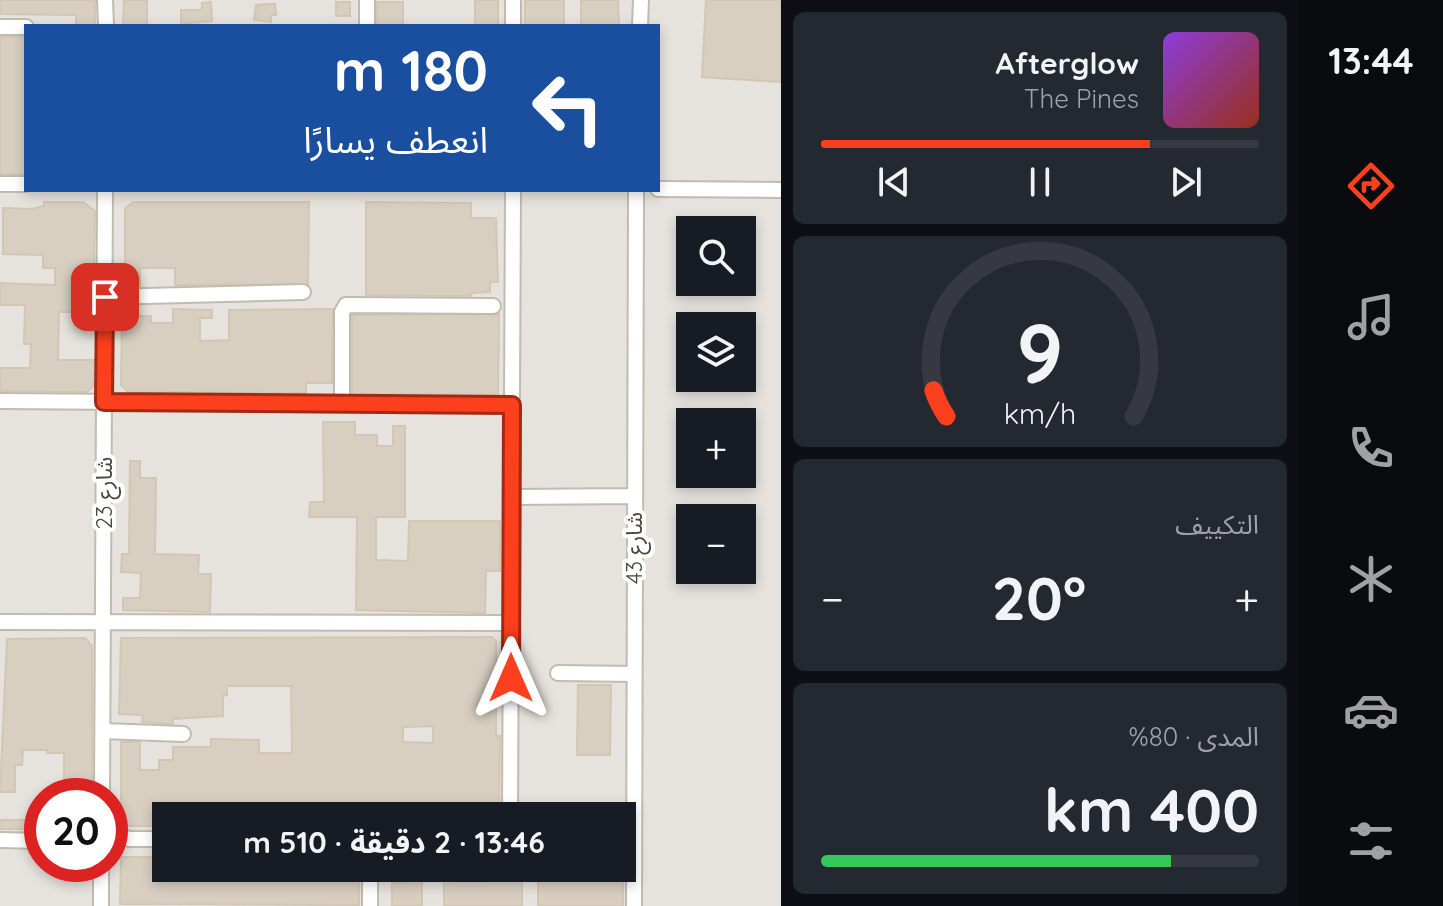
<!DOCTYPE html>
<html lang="ar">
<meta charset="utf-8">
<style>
:root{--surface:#171b24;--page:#242831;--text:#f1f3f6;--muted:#9ea1a6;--line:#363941;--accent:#fc3f1d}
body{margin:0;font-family:Quicksand,"Noto Sans Arabic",sans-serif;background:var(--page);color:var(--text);direction:rtl;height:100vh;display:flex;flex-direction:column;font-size:30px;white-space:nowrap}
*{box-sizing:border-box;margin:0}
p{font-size:26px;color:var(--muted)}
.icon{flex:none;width:44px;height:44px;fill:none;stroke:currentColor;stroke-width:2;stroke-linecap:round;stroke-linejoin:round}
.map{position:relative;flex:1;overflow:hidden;direction:ltr}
.details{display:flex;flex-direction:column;gap:12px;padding:12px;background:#0d0f14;width:518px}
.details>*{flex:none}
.top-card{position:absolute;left:24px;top:24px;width:636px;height:168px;border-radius:0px;box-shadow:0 4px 12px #0003;direction:rtl;background:#1a4fa0;color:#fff;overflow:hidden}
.buttons{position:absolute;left:676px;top:216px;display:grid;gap:16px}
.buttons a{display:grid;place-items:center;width:80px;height:80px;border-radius:0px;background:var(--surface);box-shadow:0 4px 12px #0003;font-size:40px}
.speed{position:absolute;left:24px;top:778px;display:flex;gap:16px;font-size:40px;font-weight:700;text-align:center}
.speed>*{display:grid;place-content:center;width:104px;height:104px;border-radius:50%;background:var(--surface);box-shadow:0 4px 12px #0003;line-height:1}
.speed .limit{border:12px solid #d22;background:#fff;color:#111}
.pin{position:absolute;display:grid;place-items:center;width:68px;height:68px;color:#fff;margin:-34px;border-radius:16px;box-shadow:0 4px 12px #0006}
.me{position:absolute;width:88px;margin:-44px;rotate:0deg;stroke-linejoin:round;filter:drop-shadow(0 0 6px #0008)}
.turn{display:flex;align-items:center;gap:28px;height:168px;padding:0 40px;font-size:36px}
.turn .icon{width:104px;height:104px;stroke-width:2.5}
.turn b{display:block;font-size:56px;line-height:68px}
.big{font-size:60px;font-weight:700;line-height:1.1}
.details .tile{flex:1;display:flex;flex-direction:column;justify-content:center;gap:12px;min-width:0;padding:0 28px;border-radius:12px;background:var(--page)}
.details .dial{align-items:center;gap:0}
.dial svg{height:208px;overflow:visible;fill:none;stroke:var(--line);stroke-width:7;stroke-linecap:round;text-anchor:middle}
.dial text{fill:var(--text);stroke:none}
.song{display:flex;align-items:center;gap:24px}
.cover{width:96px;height:96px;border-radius:12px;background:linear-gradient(135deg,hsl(270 70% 55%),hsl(10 70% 35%))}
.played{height:8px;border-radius:4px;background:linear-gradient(90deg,var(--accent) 75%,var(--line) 75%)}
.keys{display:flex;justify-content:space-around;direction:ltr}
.heat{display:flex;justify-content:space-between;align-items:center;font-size:44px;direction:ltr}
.charge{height:12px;border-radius:6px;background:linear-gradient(90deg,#34c759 80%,var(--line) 0)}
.trip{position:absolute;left:152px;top:802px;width:484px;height:80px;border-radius:0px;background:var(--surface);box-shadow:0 4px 12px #0003;font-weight:700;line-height:80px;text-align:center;direction:rtl}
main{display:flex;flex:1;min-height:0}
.dock{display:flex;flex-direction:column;width:144px;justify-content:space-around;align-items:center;background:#090b0e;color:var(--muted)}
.dock .icon{width:56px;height:56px}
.dock .on{color:var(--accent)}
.dock b{font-size:36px;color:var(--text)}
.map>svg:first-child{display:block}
</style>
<main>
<nav class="dock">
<b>13:44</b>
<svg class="icon on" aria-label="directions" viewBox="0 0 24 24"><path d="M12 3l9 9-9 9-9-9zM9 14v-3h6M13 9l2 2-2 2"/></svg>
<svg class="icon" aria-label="music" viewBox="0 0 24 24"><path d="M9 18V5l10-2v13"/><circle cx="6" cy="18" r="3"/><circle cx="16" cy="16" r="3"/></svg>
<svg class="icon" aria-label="phone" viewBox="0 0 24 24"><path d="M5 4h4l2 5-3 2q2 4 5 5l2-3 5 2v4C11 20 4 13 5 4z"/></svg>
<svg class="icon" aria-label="climate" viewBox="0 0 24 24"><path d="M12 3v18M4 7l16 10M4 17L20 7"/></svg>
<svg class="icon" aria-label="car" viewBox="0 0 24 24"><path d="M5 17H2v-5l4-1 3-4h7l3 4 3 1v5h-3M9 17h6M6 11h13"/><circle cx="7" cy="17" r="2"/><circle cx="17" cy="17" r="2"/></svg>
<svg class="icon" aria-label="filters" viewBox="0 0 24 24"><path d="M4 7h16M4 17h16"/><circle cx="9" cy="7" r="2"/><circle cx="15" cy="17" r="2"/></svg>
</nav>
<section class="details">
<div class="tile">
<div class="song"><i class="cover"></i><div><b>Afterglow</b><p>The Pines</p></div></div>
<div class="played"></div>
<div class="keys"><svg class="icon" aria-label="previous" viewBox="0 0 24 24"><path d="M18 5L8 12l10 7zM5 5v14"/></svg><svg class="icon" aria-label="pause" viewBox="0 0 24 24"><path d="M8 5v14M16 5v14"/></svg><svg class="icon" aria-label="next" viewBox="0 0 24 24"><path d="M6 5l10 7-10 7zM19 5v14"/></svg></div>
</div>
<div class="tile dial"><svg viewBox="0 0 100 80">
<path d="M14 69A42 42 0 1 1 86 69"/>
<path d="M14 69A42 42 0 0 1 9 59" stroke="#fc3f1d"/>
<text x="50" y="56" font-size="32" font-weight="700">9</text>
<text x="50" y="72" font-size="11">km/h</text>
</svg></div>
<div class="tile"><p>التكييف</p>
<div class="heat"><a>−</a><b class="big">20°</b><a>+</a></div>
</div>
<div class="tile"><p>المدى · 80%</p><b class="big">400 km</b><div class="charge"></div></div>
</section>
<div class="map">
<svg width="781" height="906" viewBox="0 0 781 906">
<rect width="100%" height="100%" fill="#f6f3ec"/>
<!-- industrial -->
<path fill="#e6e2dd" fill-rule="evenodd" d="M0 0H781V906H0ZM26 26H658V190H26ZM690 230H742V282H690ZM690 326H742V378H690ZM690 422H742V474H690ZM690 518H742V570H690ZM42 796H110V864H42ZM166 816H622V868H166Z"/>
<!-- building -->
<path fill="#d8cfc1" stroke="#d3c7b4" stroke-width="2" fill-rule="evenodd" d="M0 0H95V26H76V15L0 14Z
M124 0H147V26H123Z
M475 0H498V26H475Z
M525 0H564V26H525Z
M581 0H618L619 26H581Z
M706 0H781V82L702 77Z
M211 2 212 21 181 24V10H202V3Z
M336 2H350V16H336Z
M377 2H403V26H377Z
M267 4H275L276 15H271V22L254 20 256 5Z
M0 37H26V174H0Z
M44 202H83L95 211 93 312H59L58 360H94V386L87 392 0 391V368H30L31 344H24L25 305H0V283L55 285V268H43V255L3 254V208L31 209 44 206Z
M133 202H309L308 284 175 285V268H140V286H125V209Z
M366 202 471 203V218H496L498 282H490V292L471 293V296L366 295Z
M173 309 212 310V318H200V341L229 340V310L333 309 332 383H306V393L128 392 121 385 122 316H151V323H173Z
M499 314 498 395 352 394V315Z
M323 422H355V435H377V446H393V426H405V517H376V560L408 561 409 521H500V571H486L485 613 356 610 357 517H309L310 502H324Z
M130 461H140V478H156L155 554 199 555 198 574H211L210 612 123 610V598H140L141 573 121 572 122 554H129Z
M492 637 496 641V736H500L499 816H166V826H121V742H140V770H159V760H173V747H211V739L259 740V753H292L291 686H227V695L223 696V716L173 719V724L142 722 143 715 119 714 121 638ZM433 726V743L403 742V727Z
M85 638 92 646V796H54V783H64V753H47V750H23L22 765H15V792H0L7 639Z
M578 685H611L610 755H577Z
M0 820H42V829H0Z
M121 857H166V868H359V905L120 904Z
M486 868H496V874H522V906H444V872H458V882H486Z
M538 868H623V906H538Z
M413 874H422V906H392V883H405V877Z"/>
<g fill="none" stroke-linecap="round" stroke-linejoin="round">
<defs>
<path id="minor" d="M105 0 106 26
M367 26V0
M513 26V0
M640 26 641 0
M0 27H26
M0 184H26
M658 189 781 190
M105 297 303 292
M0 401 512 405
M342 404V312L346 305 493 306
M512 497 633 496
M0 622 511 623
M558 673 634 674
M103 731 183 734
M102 796 105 190
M510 816 513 190
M110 831 114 840 110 849
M112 833 129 839H166
M0 840 42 841
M101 864V906
M370 906V868
M634 906 636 190"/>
</defs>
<!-- minor casing -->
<use href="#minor" stroke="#c2bbae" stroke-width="18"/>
<!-- minor -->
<use href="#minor" stroke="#fff" stroke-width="14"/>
</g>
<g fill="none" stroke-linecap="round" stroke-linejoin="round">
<defs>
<path id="route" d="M105 297 104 402 512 405 511 678"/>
</defs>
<!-- route casing -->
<use href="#route" stroke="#a42913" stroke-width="20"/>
<!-- route -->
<use href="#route" stroke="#fc3f1d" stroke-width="14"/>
</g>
<g text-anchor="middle" stroke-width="8" stroke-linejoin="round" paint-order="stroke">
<!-- street labels -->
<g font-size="22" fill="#4b4439" stroke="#fff">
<text transform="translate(104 493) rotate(-90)" y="8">شارع 23</text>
<text transform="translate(634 548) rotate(-90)" y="8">شارع 43</text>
</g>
</g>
</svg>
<div class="buttons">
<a><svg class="icon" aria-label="search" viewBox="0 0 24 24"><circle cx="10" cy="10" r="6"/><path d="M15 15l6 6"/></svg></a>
<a><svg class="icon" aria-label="layers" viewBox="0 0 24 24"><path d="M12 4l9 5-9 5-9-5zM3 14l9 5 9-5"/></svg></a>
<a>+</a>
<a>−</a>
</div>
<div class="speed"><div class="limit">20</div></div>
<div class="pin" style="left:105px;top:297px;background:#d93025"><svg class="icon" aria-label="arrive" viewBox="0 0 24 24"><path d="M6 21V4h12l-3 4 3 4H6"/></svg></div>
<svg class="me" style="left:511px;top:678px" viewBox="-20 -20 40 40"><path d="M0-17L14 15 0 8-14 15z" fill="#fc3f1d" stroke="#fff" stroke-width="4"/></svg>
<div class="trip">13:46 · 2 دقيقة · 510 m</div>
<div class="top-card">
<div class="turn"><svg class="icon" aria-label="left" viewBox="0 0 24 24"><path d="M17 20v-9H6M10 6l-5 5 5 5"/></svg><div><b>180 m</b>انعطف يسارًا</div></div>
</div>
</div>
</main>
